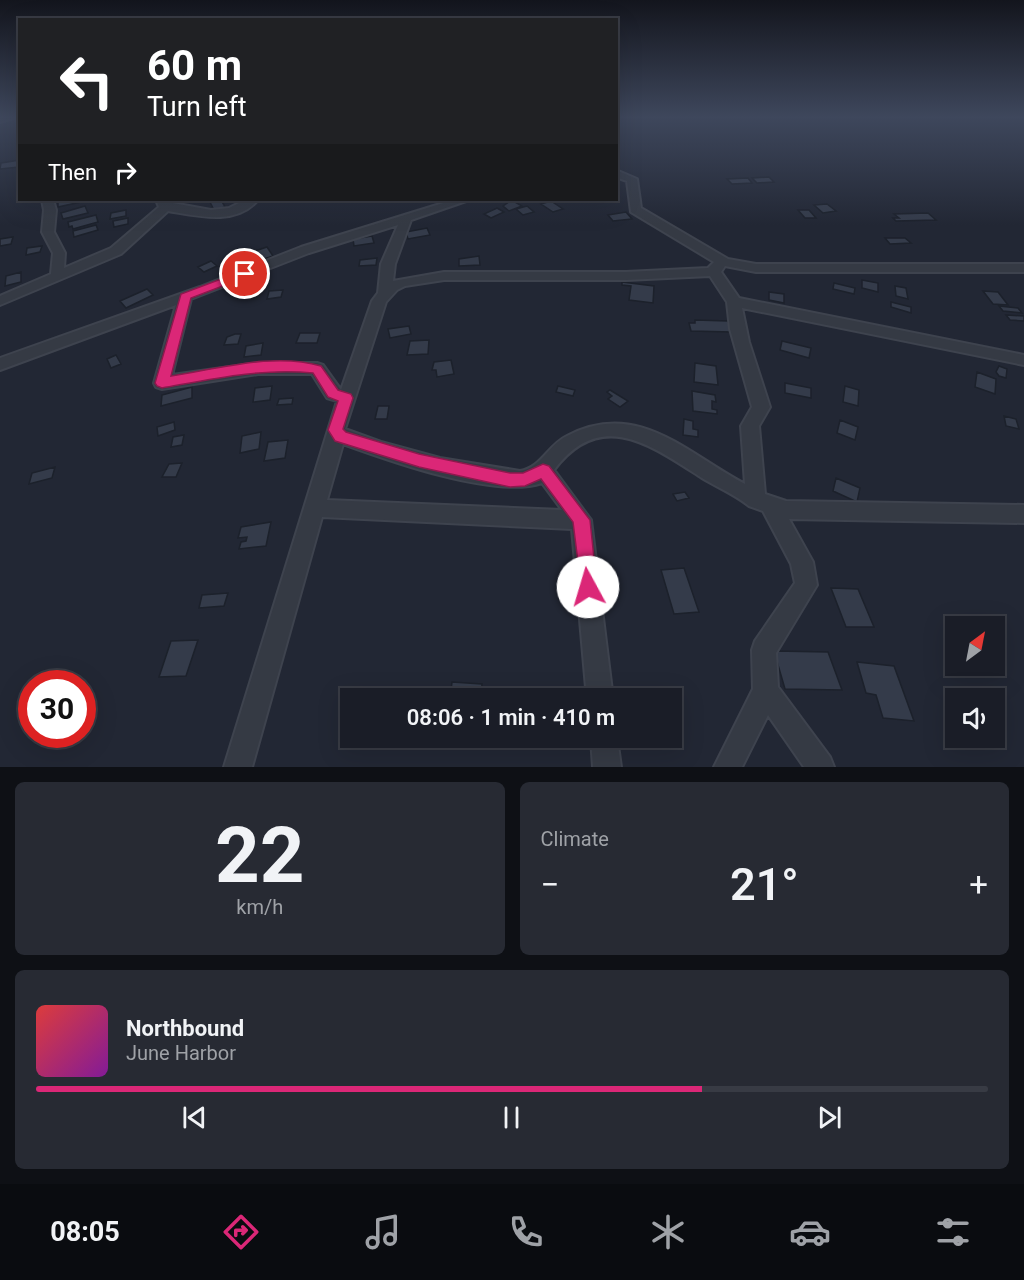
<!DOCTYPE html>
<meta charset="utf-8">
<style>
:root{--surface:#1a1d27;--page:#272a33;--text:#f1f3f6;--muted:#9fa2a7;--line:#383b44;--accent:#db2777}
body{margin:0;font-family:Roboto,sans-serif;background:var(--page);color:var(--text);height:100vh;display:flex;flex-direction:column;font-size:22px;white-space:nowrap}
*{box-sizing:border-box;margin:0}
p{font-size:20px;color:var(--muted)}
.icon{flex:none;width:33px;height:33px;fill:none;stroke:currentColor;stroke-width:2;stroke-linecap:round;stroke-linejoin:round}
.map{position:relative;height:767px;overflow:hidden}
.sheet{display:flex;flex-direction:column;gap:15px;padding:15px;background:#0e1015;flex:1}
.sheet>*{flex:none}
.top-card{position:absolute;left:18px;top:18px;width:600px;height:183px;border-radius:0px;box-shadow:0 6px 24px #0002,0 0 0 2px var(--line);background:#202124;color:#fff;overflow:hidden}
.needle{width:39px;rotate:32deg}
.buttons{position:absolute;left:945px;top:616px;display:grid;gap:12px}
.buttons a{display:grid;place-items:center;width:60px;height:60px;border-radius:0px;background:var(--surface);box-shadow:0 6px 24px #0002,0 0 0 2px var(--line);font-size:30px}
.speed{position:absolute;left:18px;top:670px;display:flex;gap:12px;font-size:30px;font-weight:700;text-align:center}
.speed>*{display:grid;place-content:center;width:78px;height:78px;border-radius:50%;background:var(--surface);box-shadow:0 6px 24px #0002,0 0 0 2px var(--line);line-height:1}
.speed .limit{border:9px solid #d22;background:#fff;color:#111}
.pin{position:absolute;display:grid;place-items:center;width:51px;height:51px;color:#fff;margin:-26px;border:3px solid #fff;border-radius:50%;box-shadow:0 2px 6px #0007}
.me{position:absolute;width:66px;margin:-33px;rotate:354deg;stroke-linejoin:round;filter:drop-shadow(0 0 4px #0008)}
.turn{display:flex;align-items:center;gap:21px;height:126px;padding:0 30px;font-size:27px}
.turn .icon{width:78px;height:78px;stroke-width:2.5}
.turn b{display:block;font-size:42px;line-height:51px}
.then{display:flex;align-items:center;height:57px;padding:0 30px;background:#0003;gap:12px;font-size:22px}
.big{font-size:45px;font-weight:600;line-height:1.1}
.sheet .card{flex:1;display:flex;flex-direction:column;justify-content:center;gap:9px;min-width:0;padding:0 21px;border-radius:9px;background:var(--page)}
.sheet .dial{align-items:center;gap:0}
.dial b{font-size:78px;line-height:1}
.song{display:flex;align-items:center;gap:18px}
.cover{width:72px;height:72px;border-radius:9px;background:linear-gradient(135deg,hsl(0 70% 55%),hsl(290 70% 35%))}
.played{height:6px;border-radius:3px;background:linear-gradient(90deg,var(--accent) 70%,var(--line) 70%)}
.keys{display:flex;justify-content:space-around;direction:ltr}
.heat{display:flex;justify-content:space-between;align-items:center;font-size:33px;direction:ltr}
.sheet .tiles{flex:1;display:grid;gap:15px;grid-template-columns:1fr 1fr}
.card:last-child{grid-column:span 2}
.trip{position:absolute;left:340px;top:688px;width:342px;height:60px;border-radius:0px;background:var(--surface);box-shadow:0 6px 24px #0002,0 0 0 2px var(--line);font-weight:600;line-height:60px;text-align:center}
.menu{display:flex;height:96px;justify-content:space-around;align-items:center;background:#0a0c10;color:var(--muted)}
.menu .icon{width:42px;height:42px}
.menu .active{color:var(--accent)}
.menu b{font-size:27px;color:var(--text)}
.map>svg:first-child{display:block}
</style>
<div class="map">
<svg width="1024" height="767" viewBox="0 0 1024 767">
<rect width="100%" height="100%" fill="#222734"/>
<!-- building -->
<path fill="#343b4a" stroke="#1c212b" stroke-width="1.5" d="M20 160 19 167 0 169 1 163Z
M769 177 774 182 757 183 752 178Z
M748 178 752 183 732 184 727 179Z
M58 200H90L58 207Z
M209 200H221L225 207 214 210Z
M551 201 563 209 553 212 541 204Z
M509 202H515L522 206 509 211 503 206Z
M827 204 836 211 823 213 814 205Z
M85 206 88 213 63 219 61 213Z
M527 206 534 212 523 215 516 209Z
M497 208 504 212 491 218 484 214Z
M126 210V216L110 219 111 213Z
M798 210H809L816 218H805Z
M626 212 632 219 613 221 608 215Z
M928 213 936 220 896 221 893 218H899L894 214Z
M96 215 98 222 73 229 72 226 69 227 68 222Z
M128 218V224L114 227 113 221Z
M96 225 98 230 74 237 73 231Z
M427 228 430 235 408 239 406 232Z
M372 236 374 243 354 246 353 239Z
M13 237 11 244 0 246V239Z
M885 238H905L911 243 890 244Z
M42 246 40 252 26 255 27 248Z
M267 247 273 256 261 260 255 251Z
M250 250 255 259 242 263 238 253Z
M479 256 480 265 459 266V259Z
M377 258 376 265 359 266 360 260Z
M211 261 217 266 204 272 198 267Z
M21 272V282L5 286 6 276Z
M862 280 878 283V292L862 288Z
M622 282 654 286 653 303 629 300 631 286 622 285Z
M834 283 855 288 854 294 833 289Z
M895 286 906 288 908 299 896 296Z
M147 289 153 295 126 308 120 301Z
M283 290 281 297 267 299 269 291Z
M983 291 998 292 1008 305 993 304Z
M769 292 784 294V303L769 300Z
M891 302 911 307V313L891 307Z
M999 306 1018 308 1022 313 1003 311Z
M1006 315 1024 316V321L1010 320Z
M695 320 728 321 732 332 691 331 689 323H695Z
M409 326 411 334 390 338 388 329Z
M300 333H320L317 343H296Z
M235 334H241L238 344 224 345 227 337Z
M429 340 428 354 407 355 410 341Z
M782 341 811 348 809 358 780 350Z
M263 343 261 355 244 357 246 346Z
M116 355 121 364 111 368 107 359Z
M451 360 454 374 437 377 436 370H432L434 362Z
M695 363 716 366 718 385 694 382Z
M999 366 1007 369 1006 378 999 376 996 372Z
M977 372 996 379 995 394 975 387Z
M785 383 811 388V398L785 393Z
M272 386 270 400 253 402 255 388Z
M558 386 575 390 573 396 556 392Z
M845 386 859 390 858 406 843 402Z
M192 387V398L161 406 162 395Z
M610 390 628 401 620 407 608 399 612 396 607 392Z
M692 391 715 395 716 402 712 401V409L717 410V414L693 411Z
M293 398 292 404 277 405 279 399Z
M378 406H389L387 419H375Z
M1004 416 1016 419 1019 429 1006 426Z
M684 419 693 421V429L698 430V437L683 435Z
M840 420 858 427 855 440 837 433Z
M174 422 175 430 158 436 157 427Z
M261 432 259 449 240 453 242 436Z
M184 435 182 445 171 447 173 437Z
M288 440 285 458 264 461 268 442Z
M182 463 176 477H162L169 464Z
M55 467 52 478 29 484 32 473Z
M836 478 860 488 857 502 833 491Z
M685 492 689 498 677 501 673 494Z
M271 522 266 546 239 549 241 542 246 541 247 537 238 538 241 527Z
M684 568 699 612 674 614 661 570Z
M831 588 858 589 874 627H846Z
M228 593 224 606 199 608 202 595Z
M198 640 186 676 159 677 171 641Z
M774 651 828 652 842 690 785 689Z
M857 662 894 666 914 721 883 718 876 695 866 693Z
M452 682 482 684 481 699H450Z
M446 738H477V744L445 742Z"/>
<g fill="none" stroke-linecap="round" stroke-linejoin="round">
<defs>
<path id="minor" d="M0 117H17L0 122Z
M616 170 637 179 641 208 728 259 756 264H1024V272H756L725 266 721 272 739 298 1024 355V365L742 308 749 342 770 407 759 426 765 494 786 501 1024 505V523L789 519 813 562 817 585 776 653 778 687 830 757 834 767H804L768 715 742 767H714L753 689 752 650 755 641 795 583 791 564 763 511 749 506C736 495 717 487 702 478 652 446 601 407 554 470L591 520 613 699H587L572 529 322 517 252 767H224L337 401 327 398 312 374H258L162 389 156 387 154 383 176 305 0 370V358L200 287 301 247 453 200H469L411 220 395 264 393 281 444 272H626L708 268 714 262 631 212 627 181 616 177ZM398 225 381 264 378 293 372 301 341 390 323 365 317 363H258L172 375 191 299 309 253ZM710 276 727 302 730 329 752 407 741 426 745 484C686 453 638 399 567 436 548 445 541 468 520 471L440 458 381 442 345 429 386 302 397 290 405 286 444 280H626ZM343 444C390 461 495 499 542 483L562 510 327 500Z
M42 200H53L56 210 54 232 65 253 64 268 111 248 159 207 156 200 211 210 229 208 245 200H258C235 226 198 216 168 211L121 254 0 305V296L51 274 53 253 42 232 44 210Z
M591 738H617L621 767H593Z"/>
</defs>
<!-- minor casing -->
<use href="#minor" stroke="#3e434e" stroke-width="4"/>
<!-- minor -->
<use href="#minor" fill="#353a44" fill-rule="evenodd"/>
</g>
<!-- sky -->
<linearGradient id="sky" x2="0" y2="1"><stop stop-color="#13151d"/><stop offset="0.52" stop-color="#3e475c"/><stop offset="1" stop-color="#3e475c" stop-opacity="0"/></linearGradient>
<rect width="1024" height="225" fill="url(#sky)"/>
<!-- route -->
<path fill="#db2777" stroke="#8e194d" stroke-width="1.5" d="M245 270 251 274 249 276 191 298 171 376C218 369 274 352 321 366L338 390 351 394 353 398 343 429 346 432 419 454 510 473H523L543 464 549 466 590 520 597 587 595 594 588 596 582 594 573 522 541 479 525 486 510 487 419 467 335 441 328 430 338 401 328 397 313 373C261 368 212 379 162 388L157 386 155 383 181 294Z"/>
</svg>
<div class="buttons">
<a><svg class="needle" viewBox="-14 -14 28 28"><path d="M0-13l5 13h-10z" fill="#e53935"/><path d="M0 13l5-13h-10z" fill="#9fa2a7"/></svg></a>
<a><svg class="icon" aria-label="sound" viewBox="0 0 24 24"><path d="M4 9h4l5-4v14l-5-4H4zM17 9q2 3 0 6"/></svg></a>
</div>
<div class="speed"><div class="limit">30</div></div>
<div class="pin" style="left:245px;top:274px;background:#d93025"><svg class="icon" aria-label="arrive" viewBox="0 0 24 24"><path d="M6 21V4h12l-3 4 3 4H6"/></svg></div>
<svg class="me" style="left:588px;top:587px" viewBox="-20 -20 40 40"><circle r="19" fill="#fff"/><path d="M0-13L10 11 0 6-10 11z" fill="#db2777"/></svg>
<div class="trip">08:06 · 1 min · 410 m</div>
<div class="top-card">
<div class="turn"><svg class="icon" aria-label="left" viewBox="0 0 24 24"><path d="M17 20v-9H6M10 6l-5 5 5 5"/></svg><div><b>60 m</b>Turn left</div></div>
<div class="then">Then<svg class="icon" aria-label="right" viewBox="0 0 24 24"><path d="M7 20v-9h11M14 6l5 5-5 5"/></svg></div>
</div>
</div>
<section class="sheet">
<div class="tiles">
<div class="card dial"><b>22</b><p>km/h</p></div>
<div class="card"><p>Climate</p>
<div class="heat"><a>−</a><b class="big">21°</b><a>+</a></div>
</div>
<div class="card">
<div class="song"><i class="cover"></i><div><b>Northbound</b><p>June Harbor</p></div></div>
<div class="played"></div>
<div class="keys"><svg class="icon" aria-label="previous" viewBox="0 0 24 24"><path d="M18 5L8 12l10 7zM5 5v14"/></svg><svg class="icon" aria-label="pause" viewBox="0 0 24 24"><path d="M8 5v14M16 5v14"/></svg><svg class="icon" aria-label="next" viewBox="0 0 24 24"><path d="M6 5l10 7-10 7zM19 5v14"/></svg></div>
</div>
</div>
</section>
<nav class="menu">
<b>08:05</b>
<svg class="icon active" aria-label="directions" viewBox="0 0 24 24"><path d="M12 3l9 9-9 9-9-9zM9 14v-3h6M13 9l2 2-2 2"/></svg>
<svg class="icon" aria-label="music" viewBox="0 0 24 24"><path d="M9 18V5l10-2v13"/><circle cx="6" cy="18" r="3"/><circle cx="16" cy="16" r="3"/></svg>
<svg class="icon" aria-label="phone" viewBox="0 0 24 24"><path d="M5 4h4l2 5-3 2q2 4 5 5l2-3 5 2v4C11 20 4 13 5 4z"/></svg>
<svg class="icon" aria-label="climate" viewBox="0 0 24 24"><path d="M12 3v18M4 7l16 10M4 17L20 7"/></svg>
<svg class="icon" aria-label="car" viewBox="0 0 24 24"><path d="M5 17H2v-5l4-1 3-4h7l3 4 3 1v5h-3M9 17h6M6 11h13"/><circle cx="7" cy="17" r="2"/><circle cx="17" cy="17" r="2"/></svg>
<svg class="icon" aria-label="filters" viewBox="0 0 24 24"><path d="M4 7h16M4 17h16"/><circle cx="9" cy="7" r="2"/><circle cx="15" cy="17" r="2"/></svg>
</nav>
